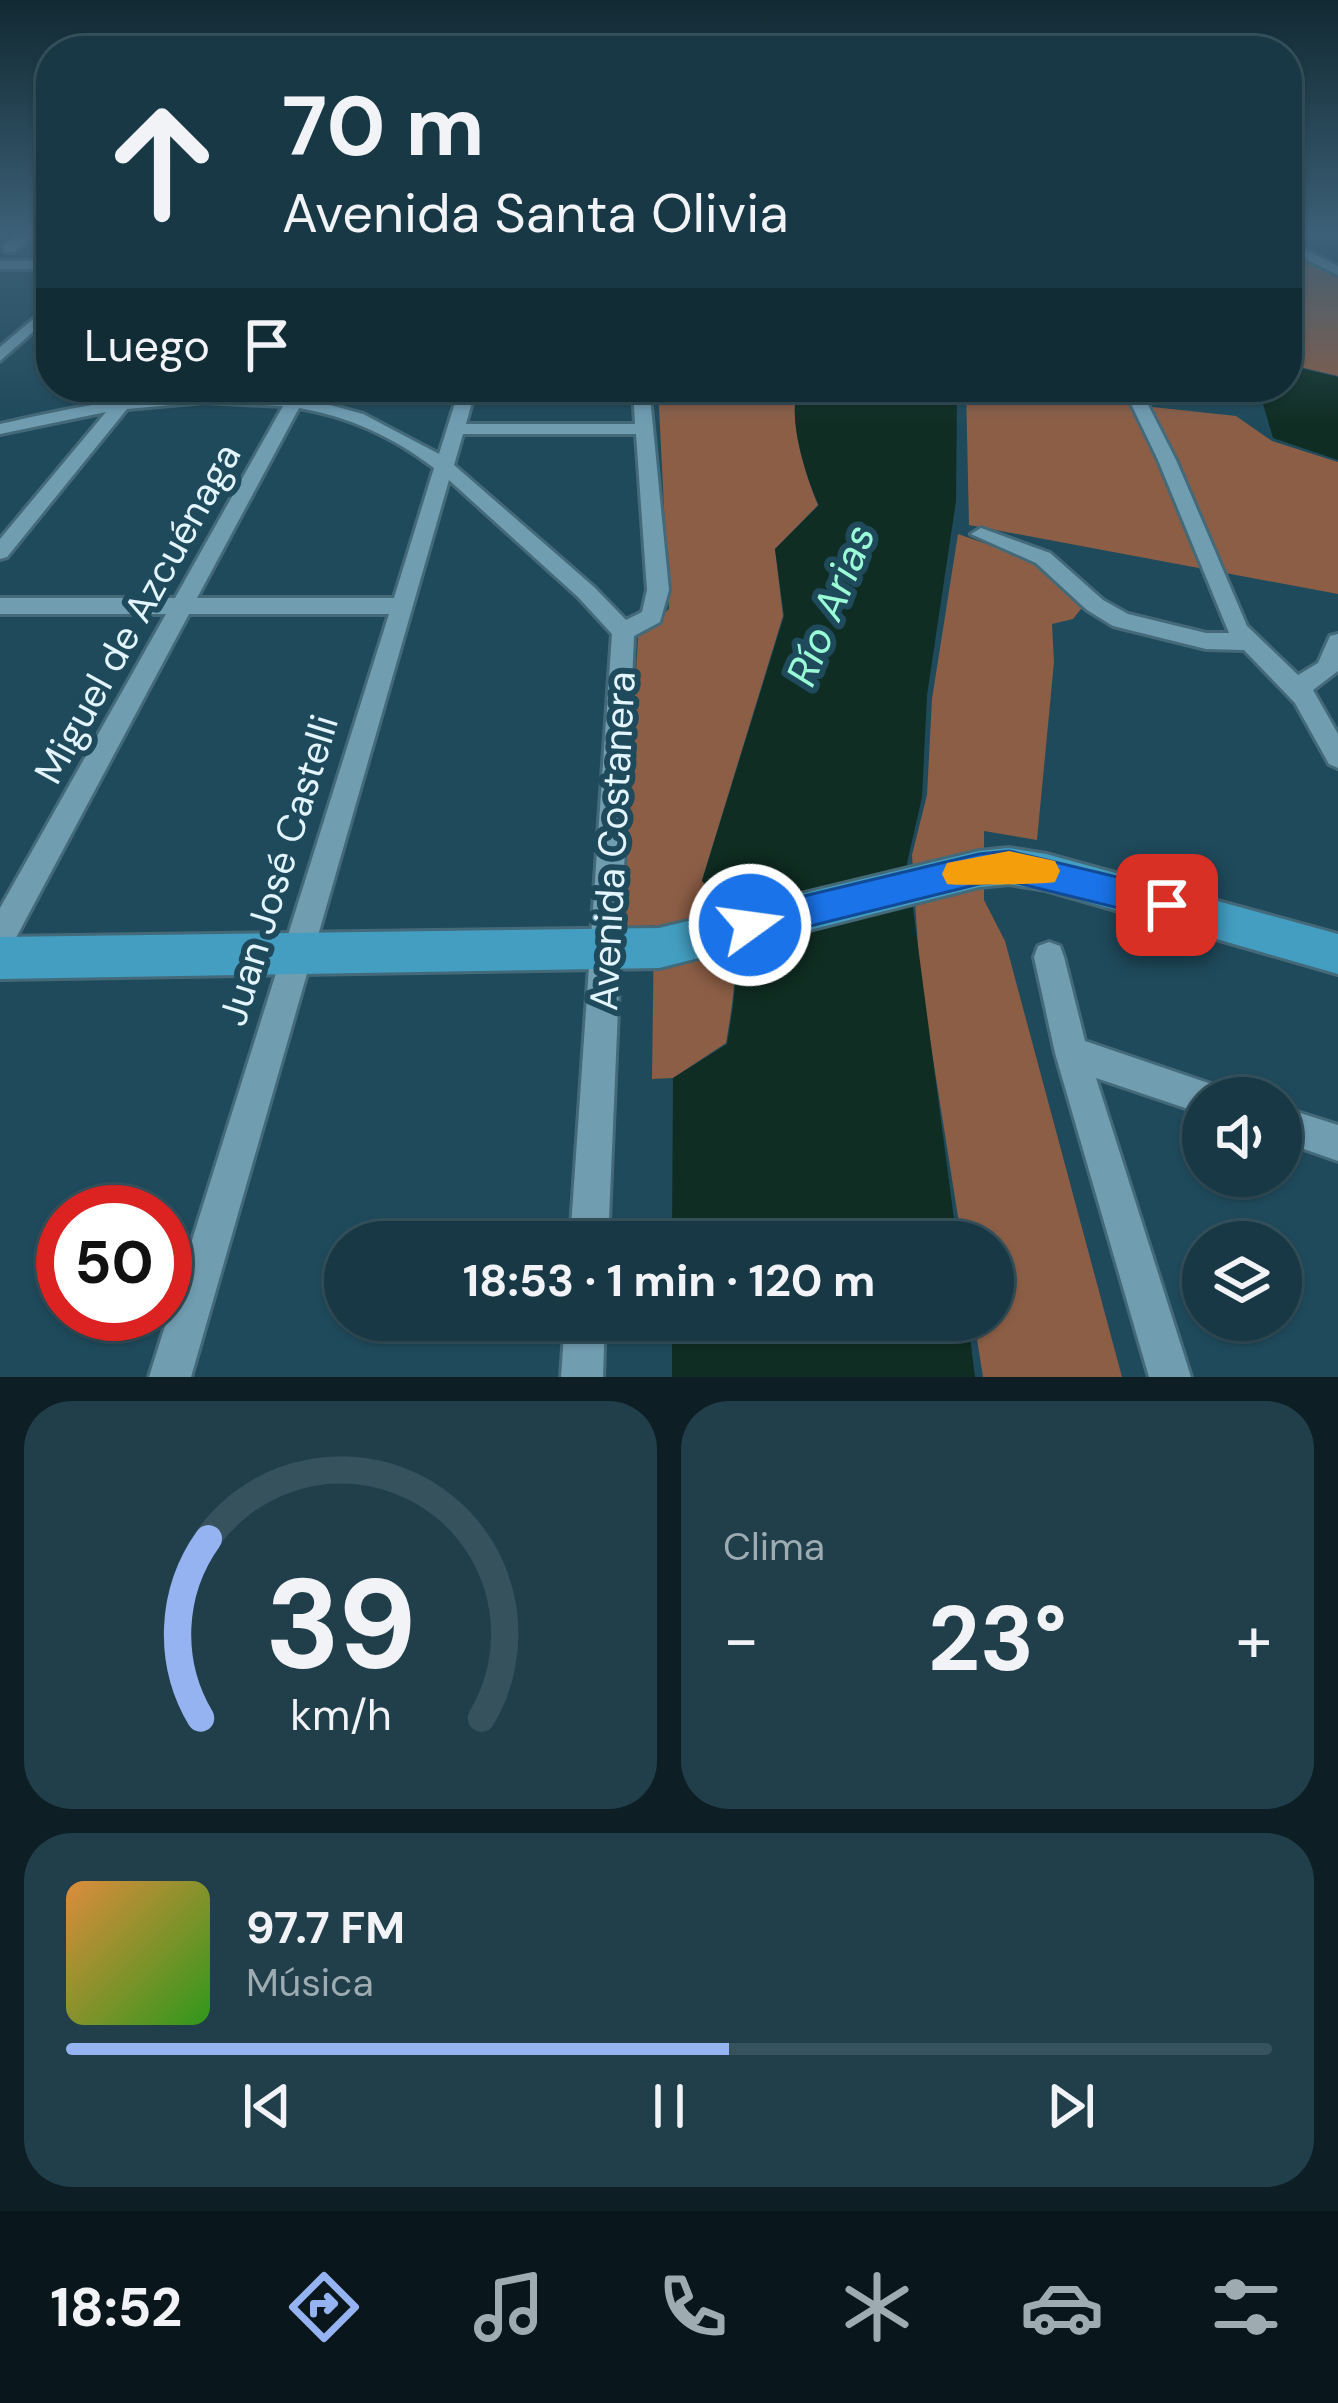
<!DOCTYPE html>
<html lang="es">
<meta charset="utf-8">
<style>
:root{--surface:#173844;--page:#203f4b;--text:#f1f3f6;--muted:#9eacb2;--line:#36525d;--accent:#95b2f1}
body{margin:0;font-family:"DM Sans",sans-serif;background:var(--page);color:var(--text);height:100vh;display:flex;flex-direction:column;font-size:45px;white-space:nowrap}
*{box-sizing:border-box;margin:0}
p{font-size:39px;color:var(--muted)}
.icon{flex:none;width:66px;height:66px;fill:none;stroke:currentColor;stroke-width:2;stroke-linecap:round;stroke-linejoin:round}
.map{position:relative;height:1377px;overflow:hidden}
.drawer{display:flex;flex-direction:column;gap:24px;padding:24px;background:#0d1f25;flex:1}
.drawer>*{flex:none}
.guide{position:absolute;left:36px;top:36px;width:1266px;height:366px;border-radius:48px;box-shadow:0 3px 9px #0004,0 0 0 3px var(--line);background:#173844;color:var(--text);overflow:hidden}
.fabs{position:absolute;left:1182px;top:1077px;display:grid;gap:24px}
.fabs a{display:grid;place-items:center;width:120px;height:120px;border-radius:50%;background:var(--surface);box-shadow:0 3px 9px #0004,0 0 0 3px var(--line);font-size:60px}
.speed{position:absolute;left:36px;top:1185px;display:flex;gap:24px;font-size:60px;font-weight:700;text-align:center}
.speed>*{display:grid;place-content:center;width:156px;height:156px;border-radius:50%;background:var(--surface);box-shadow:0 3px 9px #0004,0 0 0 3px var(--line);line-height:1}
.speed .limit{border:18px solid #d22;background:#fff;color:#111}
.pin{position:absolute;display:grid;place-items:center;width:102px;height:102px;color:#fff;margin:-51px;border-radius:24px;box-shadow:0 6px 18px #0006}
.me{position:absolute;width:132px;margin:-66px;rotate:76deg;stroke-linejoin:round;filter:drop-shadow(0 0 9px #0008)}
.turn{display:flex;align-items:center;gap:42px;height:252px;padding:0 48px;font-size:54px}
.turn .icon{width:156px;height:156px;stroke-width:2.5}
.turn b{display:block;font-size:84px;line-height:102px}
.then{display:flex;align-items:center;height:114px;padding:0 48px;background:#0003;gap:24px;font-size:45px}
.big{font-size:90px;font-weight:700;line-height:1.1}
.drawer .tile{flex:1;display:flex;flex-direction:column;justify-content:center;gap:18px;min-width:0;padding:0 42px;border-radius:48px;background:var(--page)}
.drawer .dial{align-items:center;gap:0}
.dial svg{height:312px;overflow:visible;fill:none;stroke:var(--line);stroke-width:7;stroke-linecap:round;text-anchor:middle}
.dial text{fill:var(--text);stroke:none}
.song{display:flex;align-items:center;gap:36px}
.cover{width:144px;height:144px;border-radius:18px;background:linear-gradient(135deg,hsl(30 70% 55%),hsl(110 70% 35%))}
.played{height:12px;border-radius:6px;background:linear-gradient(90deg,var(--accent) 55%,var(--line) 55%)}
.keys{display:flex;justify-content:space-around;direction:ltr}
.heat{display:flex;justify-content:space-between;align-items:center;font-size:66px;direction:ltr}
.drawer .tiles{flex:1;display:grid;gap:24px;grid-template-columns:1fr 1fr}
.tile:last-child{grid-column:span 2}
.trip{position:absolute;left:324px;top:1221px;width:690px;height:120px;border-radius:60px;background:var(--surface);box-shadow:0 3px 9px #0004,0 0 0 3px var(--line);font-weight:700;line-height:120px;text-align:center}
.dock{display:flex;height:192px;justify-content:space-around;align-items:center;background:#09161b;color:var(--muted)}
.dock .icon{width:84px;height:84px}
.dock .active{color:var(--accent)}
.dock b{font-size:54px;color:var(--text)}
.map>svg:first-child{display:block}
</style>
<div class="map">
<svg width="1338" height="1377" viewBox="0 0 1338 1377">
<rect width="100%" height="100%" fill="#1f4a5b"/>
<!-- green -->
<path fill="#8c5e46" d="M1298 255 1338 273V376L1287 364V256Z
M658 387H799C786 415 806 477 818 505L775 549 783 616 702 880C746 927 736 984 726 1043L673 1078 652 1079 654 925 621 927 638 637 669 609Z
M966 387 1236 416 1272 441 1338 462V594L969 525Z
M958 534 1044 564 1085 604 1073 619 1052 624 1054 662 1037 840 984 831V900L1005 941 1122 1377H983L974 1320H993V1242H962L920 977 912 855 927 795 932 699Z"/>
<!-- water -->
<path fill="#0f2d22" d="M1287 365 1338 377V460L1273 438 1263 404 1238 389 1214 387H1287Z
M799 387H957L956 501 927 695 922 797 907 863 957 1242H672L673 1078 727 1044C737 984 747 927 702 881L784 616 775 549 819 505C806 478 786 414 799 387Z
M672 1320H968L975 1377H672Z"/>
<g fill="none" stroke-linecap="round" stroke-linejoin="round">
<defs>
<path id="minor" d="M21 233H34L14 252H4V246Z
M1287 241 1338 266V275L1287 250Z
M0 261H51V269H0Z
M51 304V316L0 361V347Z
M294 387H310L304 398 363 414 439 454 460 387H476L466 424H635L633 387H649L669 590 660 622 634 636 608 1242H570L612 634 578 597 449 480 191 1377H149L389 614H189L11 947 0 952V908L166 614H0V598H175L283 406 204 402 127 409 7 557 0 559V539L106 412 0 434V424C96 402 190 384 288 396ZM299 408C348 416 395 438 434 468L394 598H197ZM463 434H636L647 590 642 612 626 620 594 587 454 465Z
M1123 387H1139L1176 460 1247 626 1298 675 1318 663 1330 636 1338 634V671L1313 690 1338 734V768L1329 764 1295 703 1244 650 1206 649 1113 626 1087 610 1036 563 971 534 981 528 1050 553 1103 600 1128 614 1206 633H1229L1158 460Z
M1049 942 1060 946 1064 957 1085 1041 1217 1086 1222 1098H1203V1114L1096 1078 1191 1377H1149L1055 1053 1034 957 1038 946Z
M1281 1107 1338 1125V1161L1281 1141Z
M565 1320H605L603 1377H561Z"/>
<path id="major" d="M1009 848 1046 854 1338 934V974L1046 890 1009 884 979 887 659 968 0 979V937L659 928 979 851Z"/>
</defs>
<!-- minor casing -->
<use href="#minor" stroke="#446a79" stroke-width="6"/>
<!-- major casing -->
<use href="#major" stroke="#446a79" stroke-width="6"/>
<!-- minor -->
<use href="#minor" fill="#719db1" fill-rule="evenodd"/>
<!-- major -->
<use href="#major" fill="#439ec1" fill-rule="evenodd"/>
</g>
<!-- sky -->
<linearGradient id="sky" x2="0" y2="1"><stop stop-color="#112932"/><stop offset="0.55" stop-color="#3c6077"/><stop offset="1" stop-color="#3c6077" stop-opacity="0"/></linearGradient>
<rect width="1338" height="425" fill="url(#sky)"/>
<!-- route -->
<path fill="#1a73e8" stroke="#114b97" stroke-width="3" d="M1009 851 1167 889 1179 894 1184 905 1179 916 1167 920 1009 881 979 884 750 941 738 937 733 925 738 914 750 909 979 854Z"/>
<!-- slow -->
<path fill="#f59e0b" d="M1009 851 1055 861 1060 871 1055 882C1049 884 953 886 947 884L942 874 947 863Z"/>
<g text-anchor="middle" stroke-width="12" stroke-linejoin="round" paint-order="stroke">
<!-- street labels -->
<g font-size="39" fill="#e2f4fd" stroke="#1f4a5b">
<text transform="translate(137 613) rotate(-61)" y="14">Miguel de Azcuénaga</text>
<text transform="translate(612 841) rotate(-87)" y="14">Avenida Costanera</text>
<text transform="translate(278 870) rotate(-73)" y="14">Juan José Castelli</text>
</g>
<!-- water labels -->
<g font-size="42" font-style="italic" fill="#9afcd7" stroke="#1f4a5b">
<text transform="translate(830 605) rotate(-68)" y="15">Río Arias</text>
</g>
</g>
</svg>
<div class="fabs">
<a><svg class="icon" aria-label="sound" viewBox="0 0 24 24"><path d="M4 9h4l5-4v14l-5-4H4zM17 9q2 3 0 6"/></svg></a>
<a><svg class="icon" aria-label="layers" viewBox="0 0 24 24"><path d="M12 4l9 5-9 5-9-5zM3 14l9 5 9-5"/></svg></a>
</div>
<div class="speed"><div class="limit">50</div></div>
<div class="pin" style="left:1167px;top:905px;background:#d93025"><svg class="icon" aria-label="arrive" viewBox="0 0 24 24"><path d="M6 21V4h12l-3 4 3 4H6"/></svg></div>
<svg class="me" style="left:750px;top:925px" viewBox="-20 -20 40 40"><circle r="17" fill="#1a73e8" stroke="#fff" stroke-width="3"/><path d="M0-11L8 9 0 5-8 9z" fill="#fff"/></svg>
<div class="trip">18:53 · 1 min · 120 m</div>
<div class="guide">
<div class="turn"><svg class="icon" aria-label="ahead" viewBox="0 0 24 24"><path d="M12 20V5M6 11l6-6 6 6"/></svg><div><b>70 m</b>Avenida Santa Olivia</div></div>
<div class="then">Luego<svg class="icon" aria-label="arrive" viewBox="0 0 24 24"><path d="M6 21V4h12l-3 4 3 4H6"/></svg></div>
</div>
</div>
<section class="drawer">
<div class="tiles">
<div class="tile dial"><svg viewBox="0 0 100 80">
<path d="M14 69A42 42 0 1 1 86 69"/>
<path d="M14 69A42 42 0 0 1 16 23" stroke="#95b2f1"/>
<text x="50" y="56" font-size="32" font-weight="700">39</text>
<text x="50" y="72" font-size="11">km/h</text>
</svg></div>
<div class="tile"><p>Clima</p>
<div class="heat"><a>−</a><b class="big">23°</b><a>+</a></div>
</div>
<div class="tile">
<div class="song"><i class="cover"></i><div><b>97.7 FM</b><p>Música</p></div></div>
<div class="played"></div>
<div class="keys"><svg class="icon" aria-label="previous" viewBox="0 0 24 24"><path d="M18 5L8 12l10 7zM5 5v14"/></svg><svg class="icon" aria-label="pause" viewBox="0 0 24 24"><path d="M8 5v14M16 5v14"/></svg><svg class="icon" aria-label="next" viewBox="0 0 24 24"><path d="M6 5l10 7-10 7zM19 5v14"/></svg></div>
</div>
</div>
</section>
<nav class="dock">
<b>18:52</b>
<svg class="icon active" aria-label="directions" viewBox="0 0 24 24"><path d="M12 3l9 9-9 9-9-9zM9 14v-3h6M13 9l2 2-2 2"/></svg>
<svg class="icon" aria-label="music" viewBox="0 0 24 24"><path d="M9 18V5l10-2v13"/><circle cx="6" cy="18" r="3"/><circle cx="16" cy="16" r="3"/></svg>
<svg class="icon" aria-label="phone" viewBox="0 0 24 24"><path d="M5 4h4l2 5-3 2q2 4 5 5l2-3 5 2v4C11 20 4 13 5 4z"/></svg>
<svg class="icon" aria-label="climate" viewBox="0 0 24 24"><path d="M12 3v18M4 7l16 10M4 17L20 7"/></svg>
<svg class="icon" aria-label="car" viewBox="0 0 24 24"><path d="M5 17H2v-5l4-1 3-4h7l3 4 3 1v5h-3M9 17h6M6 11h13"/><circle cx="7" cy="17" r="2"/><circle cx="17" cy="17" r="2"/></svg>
<svg class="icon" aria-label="filters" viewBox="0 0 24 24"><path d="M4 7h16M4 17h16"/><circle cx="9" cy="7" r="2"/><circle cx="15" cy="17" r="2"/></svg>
</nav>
